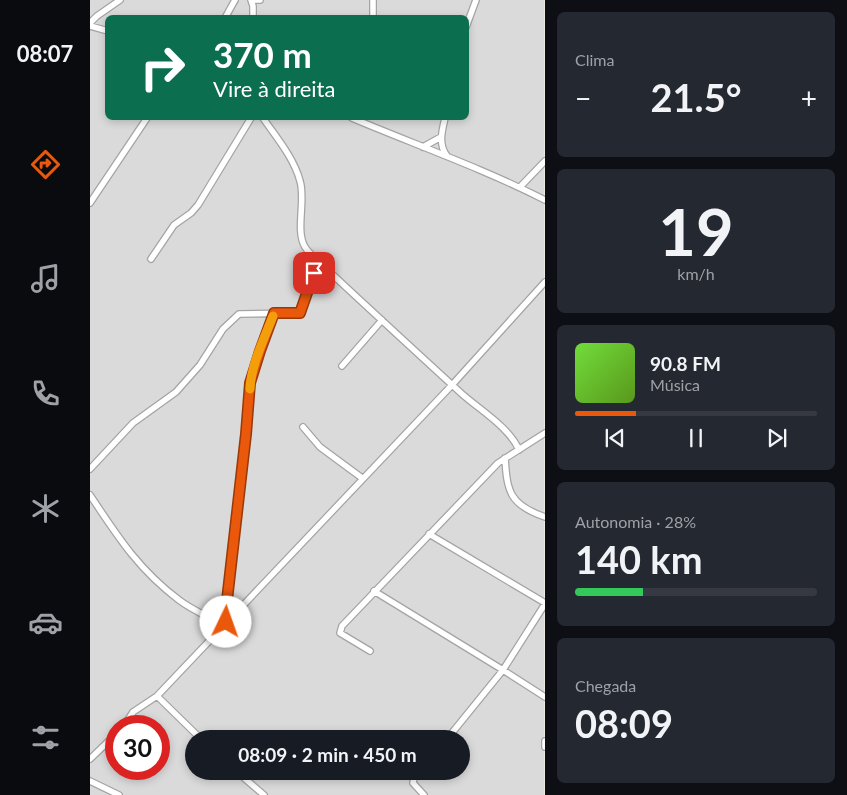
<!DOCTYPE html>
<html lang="pt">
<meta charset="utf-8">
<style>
:root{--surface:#171b24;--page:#242831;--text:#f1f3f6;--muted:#9ea1a6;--line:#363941;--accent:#ea580c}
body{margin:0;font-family:Lato,sans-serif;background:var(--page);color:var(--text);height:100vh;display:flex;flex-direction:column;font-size:19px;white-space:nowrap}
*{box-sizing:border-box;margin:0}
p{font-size:16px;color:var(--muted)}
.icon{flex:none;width:28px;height:28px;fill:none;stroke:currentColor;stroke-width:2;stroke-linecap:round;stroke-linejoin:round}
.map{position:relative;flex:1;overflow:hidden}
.drawer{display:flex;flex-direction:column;gap:12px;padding:12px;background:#0d0f14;width:302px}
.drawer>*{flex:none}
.hud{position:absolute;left:15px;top:15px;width:364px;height:105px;border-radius:8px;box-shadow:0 2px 8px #0003;background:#0b6e4f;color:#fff;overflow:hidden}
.speed{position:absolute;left:15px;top:715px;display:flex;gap:10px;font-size:25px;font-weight:700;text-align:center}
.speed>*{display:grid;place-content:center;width:65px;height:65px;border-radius:50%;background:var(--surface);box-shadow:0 2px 8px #0003;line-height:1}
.speed .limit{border:8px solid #d22;background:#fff;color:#111}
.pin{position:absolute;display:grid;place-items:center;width:42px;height:42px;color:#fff;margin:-21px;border-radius:10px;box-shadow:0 2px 8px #0006}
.me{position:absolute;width:55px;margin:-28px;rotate:3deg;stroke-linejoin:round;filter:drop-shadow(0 0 4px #0008)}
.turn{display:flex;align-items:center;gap:18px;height:105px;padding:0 25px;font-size:22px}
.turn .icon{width:65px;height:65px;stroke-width:2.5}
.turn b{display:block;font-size:35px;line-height:42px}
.big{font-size:38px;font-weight:700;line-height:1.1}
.drawer .tile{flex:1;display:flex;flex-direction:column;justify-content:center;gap:8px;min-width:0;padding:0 18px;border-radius:8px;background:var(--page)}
.drawer .dial{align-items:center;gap:0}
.dial b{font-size:65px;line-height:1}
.song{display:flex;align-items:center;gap:15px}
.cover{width:60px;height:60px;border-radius:8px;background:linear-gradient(135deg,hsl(100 70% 55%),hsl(90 70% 35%))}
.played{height:5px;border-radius:2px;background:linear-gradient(90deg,var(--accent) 25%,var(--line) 25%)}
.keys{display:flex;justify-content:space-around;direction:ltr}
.heat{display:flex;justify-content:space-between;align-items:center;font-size:28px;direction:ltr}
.charge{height:8px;border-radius:4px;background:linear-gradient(90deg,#34c759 28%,var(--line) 0)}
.trip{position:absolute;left:95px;top:730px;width:285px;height:50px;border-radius:25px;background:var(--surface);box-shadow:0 2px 8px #0003;font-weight:700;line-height:50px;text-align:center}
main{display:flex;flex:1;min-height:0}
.menu{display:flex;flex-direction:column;width:90px;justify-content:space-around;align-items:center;background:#090b0e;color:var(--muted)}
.menu .icon{width:35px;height:35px}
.menu .selected{color:var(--accent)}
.menu b{font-size:22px;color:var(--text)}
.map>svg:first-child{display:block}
</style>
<main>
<nav class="menu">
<b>08:07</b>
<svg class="icon selected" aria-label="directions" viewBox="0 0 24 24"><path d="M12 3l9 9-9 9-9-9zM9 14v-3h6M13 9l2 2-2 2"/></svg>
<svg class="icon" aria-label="music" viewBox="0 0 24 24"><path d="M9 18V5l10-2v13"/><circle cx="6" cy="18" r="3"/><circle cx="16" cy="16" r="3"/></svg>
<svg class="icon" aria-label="phone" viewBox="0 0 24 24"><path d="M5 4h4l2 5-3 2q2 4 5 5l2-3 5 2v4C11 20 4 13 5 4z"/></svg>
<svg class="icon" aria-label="climate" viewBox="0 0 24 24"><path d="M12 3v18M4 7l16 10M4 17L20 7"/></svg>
<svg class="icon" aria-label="car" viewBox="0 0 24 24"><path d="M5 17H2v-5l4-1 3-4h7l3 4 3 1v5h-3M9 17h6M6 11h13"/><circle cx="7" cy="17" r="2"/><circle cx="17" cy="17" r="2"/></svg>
<svg class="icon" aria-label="filters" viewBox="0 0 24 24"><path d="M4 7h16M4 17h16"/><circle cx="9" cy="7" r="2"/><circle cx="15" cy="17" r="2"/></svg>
</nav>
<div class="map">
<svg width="455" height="795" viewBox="0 0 455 795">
<rect width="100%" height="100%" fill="#edeae3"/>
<!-- residential -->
<path fill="#dbdada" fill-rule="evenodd" d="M0 0H454V795H0ZM18 18H376V118H18ZM26 726H69V769H26ZM104 739H371V771H104Z"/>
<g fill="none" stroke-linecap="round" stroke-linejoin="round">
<defs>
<path id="minor" d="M161 0 163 6V18
M162 0H170
M283 1V18
M135 18 145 0
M0 23 7 16 30 0
M0 26 18 31
M376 27 386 0
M173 118C186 137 204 158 210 181 216 200 205 231 215 247 218 252 224 257 228 261 276 306 324 350 372 394 390 410 420 428 429 450
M262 118C326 145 392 168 455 200
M355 118C352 131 348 144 357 156
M333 147 351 137
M430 187 455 161
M0 203 57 118
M61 259 84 225 101 213 108 205 161 118
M252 366 292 320
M213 427 230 447 272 478
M415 458C417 492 420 505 455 517
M0 469 43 423 86 392 110 365 133 329 149 314 210 313 228 261
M0 495C28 537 48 569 89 600 102 610 119 617 133 625
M339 534 455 603
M284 591 413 670 455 697
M136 622V609L156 434 160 383 170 351 184 313
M280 651 250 633 252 626 408 463 455 433
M67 696 111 739
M34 726 43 712 67 696 362 385 455 282
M357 739 413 670 455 604
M455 741V747
M0 759 26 734
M146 771 174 795
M329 771 324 778 323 783 334 795
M0 781 29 795"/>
</defs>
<!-- minor casing -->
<use href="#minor" stroke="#a4a4a4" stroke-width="8"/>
<!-- minor -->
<use href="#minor" stroke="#fff" stroke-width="5.5"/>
</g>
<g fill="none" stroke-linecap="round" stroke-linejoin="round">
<defs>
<path id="route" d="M136 622V609L156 434 160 383 170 351 184 313H210L224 273"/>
</defs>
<!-- route casing -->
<use href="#route" stroke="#983908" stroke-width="12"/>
<!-- route -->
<use href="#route" stroke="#ea580c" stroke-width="9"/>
<!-- slow -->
<path stroke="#f59e0b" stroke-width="9" d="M160 389C161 365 174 339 183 316"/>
</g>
</svg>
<div class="speed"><div class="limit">30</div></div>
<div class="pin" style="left:224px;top:273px;background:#d93025"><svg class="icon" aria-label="arrive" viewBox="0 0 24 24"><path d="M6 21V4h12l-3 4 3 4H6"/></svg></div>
<svg class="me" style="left:136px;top:622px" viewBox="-20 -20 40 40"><circle r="19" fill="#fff"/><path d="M0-13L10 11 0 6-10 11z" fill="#ea580c"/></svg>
<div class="trip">08:09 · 2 min · 450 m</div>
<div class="hud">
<div class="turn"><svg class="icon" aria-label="right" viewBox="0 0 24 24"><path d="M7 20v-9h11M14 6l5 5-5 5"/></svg><div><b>370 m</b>Vire à direita</div></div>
</div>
</div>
<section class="drawer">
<div class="tile"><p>Clima</p>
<div class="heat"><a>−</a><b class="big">21.5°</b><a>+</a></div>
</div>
<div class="tile dial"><b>19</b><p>km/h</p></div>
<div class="tile">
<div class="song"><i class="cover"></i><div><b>90.8 FM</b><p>Música</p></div></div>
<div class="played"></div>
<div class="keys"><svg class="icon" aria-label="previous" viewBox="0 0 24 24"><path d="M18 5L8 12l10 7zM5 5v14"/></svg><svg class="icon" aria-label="pause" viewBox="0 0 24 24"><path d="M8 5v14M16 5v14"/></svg><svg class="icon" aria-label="next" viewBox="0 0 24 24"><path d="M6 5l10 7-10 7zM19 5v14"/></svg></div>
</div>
<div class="tile"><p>Autonomia · 28%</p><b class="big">140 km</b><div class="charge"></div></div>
<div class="tile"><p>Chegada</p><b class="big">08:09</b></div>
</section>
</main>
